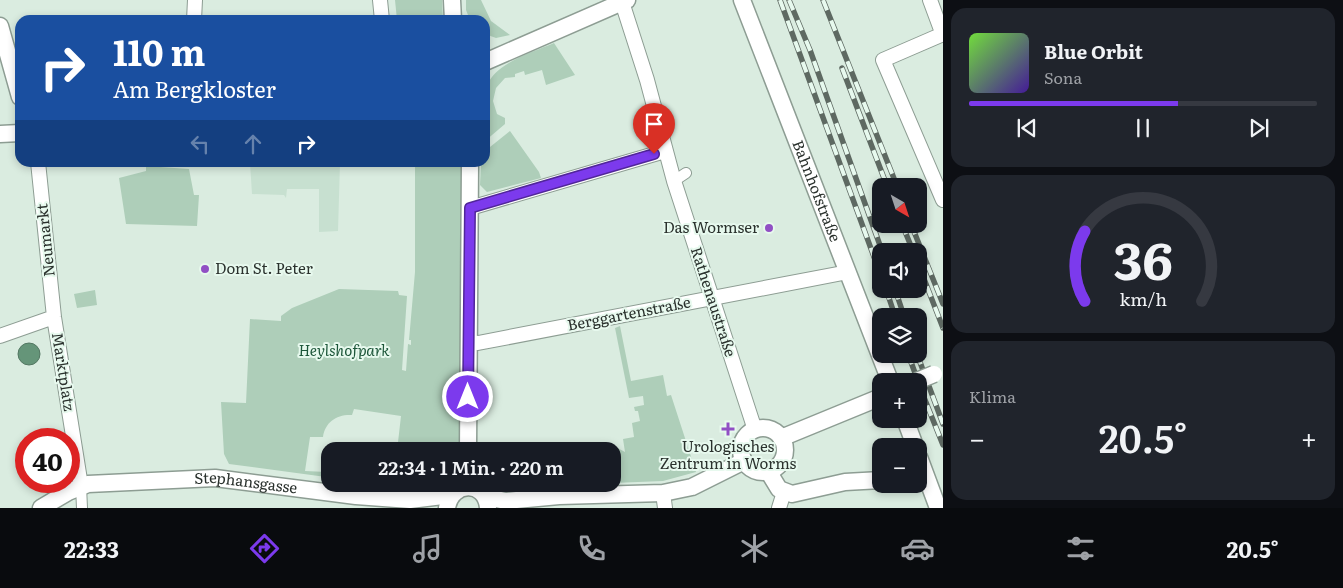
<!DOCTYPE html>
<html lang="de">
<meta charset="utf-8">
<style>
:root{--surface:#171b24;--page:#20242c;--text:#f1f3f6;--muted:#9ea1a6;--line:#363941;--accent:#7c3aed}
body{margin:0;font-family:Literata,serif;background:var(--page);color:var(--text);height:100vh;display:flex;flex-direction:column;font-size:19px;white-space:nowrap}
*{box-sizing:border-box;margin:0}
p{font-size:16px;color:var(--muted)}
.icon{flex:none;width:28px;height:28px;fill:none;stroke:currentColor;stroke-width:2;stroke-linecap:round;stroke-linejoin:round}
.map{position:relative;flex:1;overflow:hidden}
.details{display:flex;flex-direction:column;gap:8px;padding:8px;background:#0d0f14;width:400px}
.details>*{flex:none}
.banner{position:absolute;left:15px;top:15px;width:475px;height:152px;border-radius:15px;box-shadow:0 2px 8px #0003;background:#1a4fa0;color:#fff;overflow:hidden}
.needle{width:32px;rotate:141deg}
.controls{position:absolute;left:872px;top:178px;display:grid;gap:10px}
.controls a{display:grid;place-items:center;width:55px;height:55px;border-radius:10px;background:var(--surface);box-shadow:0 2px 8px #0003;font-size:25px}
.speed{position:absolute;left:15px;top:428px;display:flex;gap:10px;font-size:25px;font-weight:700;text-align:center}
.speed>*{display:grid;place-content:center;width:65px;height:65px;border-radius:50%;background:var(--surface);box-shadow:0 2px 8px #0003;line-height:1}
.speed .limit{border:8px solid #d22;background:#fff;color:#111}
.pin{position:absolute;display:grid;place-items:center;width:42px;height:42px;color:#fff;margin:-51px -21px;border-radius:50% 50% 50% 0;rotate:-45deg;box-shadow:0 0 5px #0007}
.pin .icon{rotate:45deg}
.me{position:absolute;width:55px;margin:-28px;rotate:0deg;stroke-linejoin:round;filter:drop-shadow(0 0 4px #0008)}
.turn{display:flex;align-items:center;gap:18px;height:105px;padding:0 15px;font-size:22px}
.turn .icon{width:65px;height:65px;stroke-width:2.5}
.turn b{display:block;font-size:35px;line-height:42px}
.lanes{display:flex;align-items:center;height:48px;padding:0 15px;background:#0003;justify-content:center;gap:25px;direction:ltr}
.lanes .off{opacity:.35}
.big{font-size:38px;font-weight:600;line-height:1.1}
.details .card{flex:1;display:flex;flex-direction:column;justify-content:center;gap:8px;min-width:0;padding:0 18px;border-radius:15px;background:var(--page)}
.details .dial{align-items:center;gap:0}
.dial svg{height:130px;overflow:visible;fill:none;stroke:var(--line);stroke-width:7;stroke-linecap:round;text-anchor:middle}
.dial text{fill:var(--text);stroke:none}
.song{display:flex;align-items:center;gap:15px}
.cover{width:60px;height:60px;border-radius:8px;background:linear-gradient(135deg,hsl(100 70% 55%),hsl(260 70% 35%))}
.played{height:5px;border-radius:2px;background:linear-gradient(90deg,var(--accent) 60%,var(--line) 60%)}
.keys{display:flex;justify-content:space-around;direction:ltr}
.heat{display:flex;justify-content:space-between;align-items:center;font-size:28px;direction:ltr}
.trip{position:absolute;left:321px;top:442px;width:300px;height:50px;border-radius:15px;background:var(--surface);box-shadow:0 2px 8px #0003;font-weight:600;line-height:50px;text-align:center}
.dock{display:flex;height:80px;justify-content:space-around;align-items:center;background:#090b0e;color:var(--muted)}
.dock .icon{width:35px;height:35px}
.dock .selected{color:var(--accent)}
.dock b{font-size:22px;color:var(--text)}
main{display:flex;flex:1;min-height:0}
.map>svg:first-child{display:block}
</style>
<main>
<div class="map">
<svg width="943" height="508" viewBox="0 0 943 508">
<rect width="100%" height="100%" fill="#daece0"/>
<!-- built -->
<path fill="#c7e0d0" d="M250 163H340L338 231 319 232V189H287L286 198 284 195 252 194Z"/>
<!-- green -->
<path fill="#aeceb9" d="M395 0H442L443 20H397Z
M466 0H481L491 21 510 35 496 38 485 34V20H470L466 10Z
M554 43 575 75 546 85 542 70 525 75 524 71 515 74V77L505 78 496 88 493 101 497 114 505 118V124L485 141C485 126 481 105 485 90 493 63 531 53 554 43Z
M510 131 539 172 541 178 487 192 480 185 481 163 485 162V151Z
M158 163 160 167 189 169 194 195H199L197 226 126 224 119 178 146 171V167Z
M415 163H463L459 451H397L401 416 354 409 352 415C337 414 325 422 323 437H310L305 471 327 472 326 477 229 464 224 454 221 402 246 403 250 319 281 321V316L292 308 339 289 398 291 399 295 407 296 402 370 406 371 408 344 411 345V340H409L415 272Z
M95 290 97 305 77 308 74 294Z
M620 326 631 381 663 375 667 396 671 395 696 472 663 481 613 483 612 451H580L612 445 625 452 623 439 634 437 632 423 640 421 638 411H635L634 407 644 405 643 396 629 398 615 328Z"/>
<!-- water -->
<path fill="#659579" stroke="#537762" d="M18 354a11 11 0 1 1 22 0a11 11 0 1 1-22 0Z"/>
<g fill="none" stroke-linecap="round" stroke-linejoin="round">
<defs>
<path id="pedestrian" d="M674 181 686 173
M81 486 82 508"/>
<path id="minor" d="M380 0 382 20
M930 0 943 35
M622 2 647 80 674 181 755 430
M194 20 195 0
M943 34 883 60 943 200
M38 162 54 317 81 486
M470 208 665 151
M0 336 54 317
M468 342 478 343 848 272
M663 493 665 508
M779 508 784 492"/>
<g id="tertiary">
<path d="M452 0 453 20"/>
<path id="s1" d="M742 0 890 381"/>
<path d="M0 26 20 97"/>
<path d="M485 62 627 0"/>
<path d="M0 134 20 133"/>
<path d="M905 419 915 446"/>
<circle cx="763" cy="450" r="22"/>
<path d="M781 438 881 397"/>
<path d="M468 451 470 162"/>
<path d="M919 457 938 508"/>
<path d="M768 471 779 489 792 494 845 482 881 480"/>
<path d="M486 497 506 501 559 496 663 493 692 487 744 461"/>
<path id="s2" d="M41 508 68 492 88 484 215 478 356 496 410 500 451 495"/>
<path d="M447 508C451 481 486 480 488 508"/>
</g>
</defs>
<!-- pedestrian casing -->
<use href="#pedestrian" stroke="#8d9d93" stroke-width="12"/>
<!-- minor casing -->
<use href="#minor" stroke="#8d9d93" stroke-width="16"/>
<!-- tertiary casing -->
<use href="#tertiary" stroke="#8d9d93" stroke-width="19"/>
<!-- pedestrian -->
<use href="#pedestrian" stroke="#fff" stroke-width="10"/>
<!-- minor -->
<use href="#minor" stroke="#fff" stroke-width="14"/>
<!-- tertiary -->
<use href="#tertiary" stroke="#fff" stroke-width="16"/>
<defs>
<path id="rail" d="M780 0 881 276
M789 0 810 50 882 251
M823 0 897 186
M842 68 887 186
M902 224 913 251
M911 224 943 304
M919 266 943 328
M886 289 895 316
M895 289 904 316
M908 354 918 381
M917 354 943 424
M919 385 943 445"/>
</defs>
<!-- rail casing -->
<use href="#rail" stroke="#5e6962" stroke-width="5.5"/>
<!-- rail -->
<use href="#rail" stroke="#e7f9ee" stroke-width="4" stroke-dasharray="11" stroke-linecap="butt"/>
<defs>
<path id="tertiary-bridge" d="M917 381 934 374"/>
</defs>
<!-- tertiary-bridge casing -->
<use href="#tertiary-bridge" stroke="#8d9d93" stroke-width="19" stroke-linecap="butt"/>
<!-- tertiary-bridge -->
<use href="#tertiary-bridge" stroke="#fff" stroke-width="16"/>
</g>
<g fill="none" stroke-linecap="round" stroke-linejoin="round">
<defs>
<path id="route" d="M468 397 470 208 654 154"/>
</defs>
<!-- route casing -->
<use href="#route" stroke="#51269a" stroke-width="12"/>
<!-- route -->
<use href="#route" stroke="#7c3aed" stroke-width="9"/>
</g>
<!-- markers -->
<g fill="#914fc4" stroke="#e7f9ee" stroke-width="2">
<circle cx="769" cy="228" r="5"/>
<circle cx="205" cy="269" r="5"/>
<path d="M725.5 421.5h5v5h5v5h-5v5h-5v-5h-5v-5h5z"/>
</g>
<g text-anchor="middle" stroke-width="4" stroke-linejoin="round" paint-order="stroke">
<!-- street labels -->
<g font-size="15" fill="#2a312d" stroke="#e7f9ee">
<text dy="5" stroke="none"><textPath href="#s1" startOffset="205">Bahnhofstraße</textPath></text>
<text transform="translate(46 240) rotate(-96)" y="5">Neumarkt</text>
<text transform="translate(713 302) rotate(72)" y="5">Rathenaustraße</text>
<text transform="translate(629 314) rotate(-11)" y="5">Berggartenstraße</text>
<text transform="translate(63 372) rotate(81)" y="5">Marktplatz</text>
<text dy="5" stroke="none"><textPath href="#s2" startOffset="211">Stephansgasse</textPath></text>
</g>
<!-- poi labels -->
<g font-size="15" fill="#2a312d" stroke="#e7f9ee" text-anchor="end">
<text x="759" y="233">Das Wormser</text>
<text x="215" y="274" text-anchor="start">Dom St. Peter</text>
<text x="728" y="452" text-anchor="middle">Urologisches<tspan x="728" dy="17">Zentrum in Worms</tspan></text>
</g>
<!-- park labels -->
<g font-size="15" font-style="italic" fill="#1c5639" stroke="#e7f9ee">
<text x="344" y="356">Heylshofpark</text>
</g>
</g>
</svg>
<div class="controls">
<a><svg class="needle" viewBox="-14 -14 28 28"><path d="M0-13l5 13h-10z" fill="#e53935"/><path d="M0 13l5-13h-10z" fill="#9ea1a6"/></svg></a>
<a><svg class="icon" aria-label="sound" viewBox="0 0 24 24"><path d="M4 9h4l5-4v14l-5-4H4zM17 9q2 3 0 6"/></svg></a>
<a><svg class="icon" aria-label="layers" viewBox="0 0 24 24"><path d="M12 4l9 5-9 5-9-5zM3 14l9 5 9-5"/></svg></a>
<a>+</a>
<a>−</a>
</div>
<div class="speed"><div class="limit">40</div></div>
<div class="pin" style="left:654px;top:154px;background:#d93025"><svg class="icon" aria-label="arrive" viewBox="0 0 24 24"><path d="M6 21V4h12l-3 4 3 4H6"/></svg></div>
<svg class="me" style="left:468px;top:397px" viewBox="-20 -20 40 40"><circle r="17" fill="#7c3aed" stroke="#fff" stroke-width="3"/><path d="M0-11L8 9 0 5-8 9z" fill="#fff"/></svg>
<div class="trip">22:34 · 1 Min. · 220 m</div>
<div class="banner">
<div class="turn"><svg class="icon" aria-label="right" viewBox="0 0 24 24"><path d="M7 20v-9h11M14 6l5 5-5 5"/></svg><div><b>110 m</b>Am Bergkloster</div></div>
<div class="lanes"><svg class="icon off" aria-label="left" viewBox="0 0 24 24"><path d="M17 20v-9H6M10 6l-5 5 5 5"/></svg><svg class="icon off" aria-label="ahead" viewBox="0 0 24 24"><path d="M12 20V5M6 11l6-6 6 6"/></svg><svg class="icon" aria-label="right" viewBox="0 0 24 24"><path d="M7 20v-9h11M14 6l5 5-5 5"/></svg></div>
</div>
</div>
<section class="details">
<div class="card">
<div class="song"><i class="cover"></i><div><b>Blue Orbit</b><p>Sona</p></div></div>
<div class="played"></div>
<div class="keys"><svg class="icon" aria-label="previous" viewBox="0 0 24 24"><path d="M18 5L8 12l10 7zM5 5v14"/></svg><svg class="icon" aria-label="pause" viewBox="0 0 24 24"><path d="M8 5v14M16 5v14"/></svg><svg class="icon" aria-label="next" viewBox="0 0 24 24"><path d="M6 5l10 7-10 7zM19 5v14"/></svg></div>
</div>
<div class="card dial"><svg viewBox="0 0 100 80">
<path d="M14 69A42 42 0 1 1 86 69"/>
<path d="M14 69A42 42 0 0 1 14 26" stroke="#7c3aed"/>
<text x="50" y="56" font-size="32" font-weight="700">36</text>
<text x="50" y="72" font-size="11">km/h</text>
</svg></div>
<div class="card"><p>Klima</p>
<div class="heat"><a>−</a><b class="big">20.5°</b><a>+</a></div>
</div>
</section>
</main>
<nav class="dock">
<b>22:33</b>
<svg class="icon selected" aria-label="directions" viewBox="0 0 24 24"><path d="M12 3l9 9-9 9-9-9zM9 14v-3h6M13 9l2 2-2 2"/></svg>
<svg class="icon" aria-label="music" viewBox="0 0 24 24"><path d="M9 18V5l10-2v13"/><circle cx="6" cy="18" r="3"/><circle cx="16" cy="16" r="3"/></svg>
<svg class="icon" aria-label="phone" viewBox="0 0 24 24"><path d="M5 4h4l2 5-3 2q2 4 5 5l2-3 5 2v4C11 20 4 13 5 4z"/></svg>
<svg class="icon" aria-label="climate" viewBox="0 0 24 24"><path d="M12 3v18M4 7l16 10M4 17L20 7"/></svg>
<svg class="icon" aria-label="car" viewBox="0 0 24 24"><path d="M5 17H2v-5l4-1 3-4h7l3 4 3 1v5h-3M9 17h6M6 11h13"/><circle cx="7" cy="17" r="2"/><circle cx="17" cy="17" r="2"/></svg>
<svg class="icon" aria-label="filters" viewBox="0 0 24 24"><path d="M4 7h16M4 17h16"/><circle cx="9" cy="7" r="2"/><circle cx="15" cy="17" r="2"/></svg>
<b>20.5°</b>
</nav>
